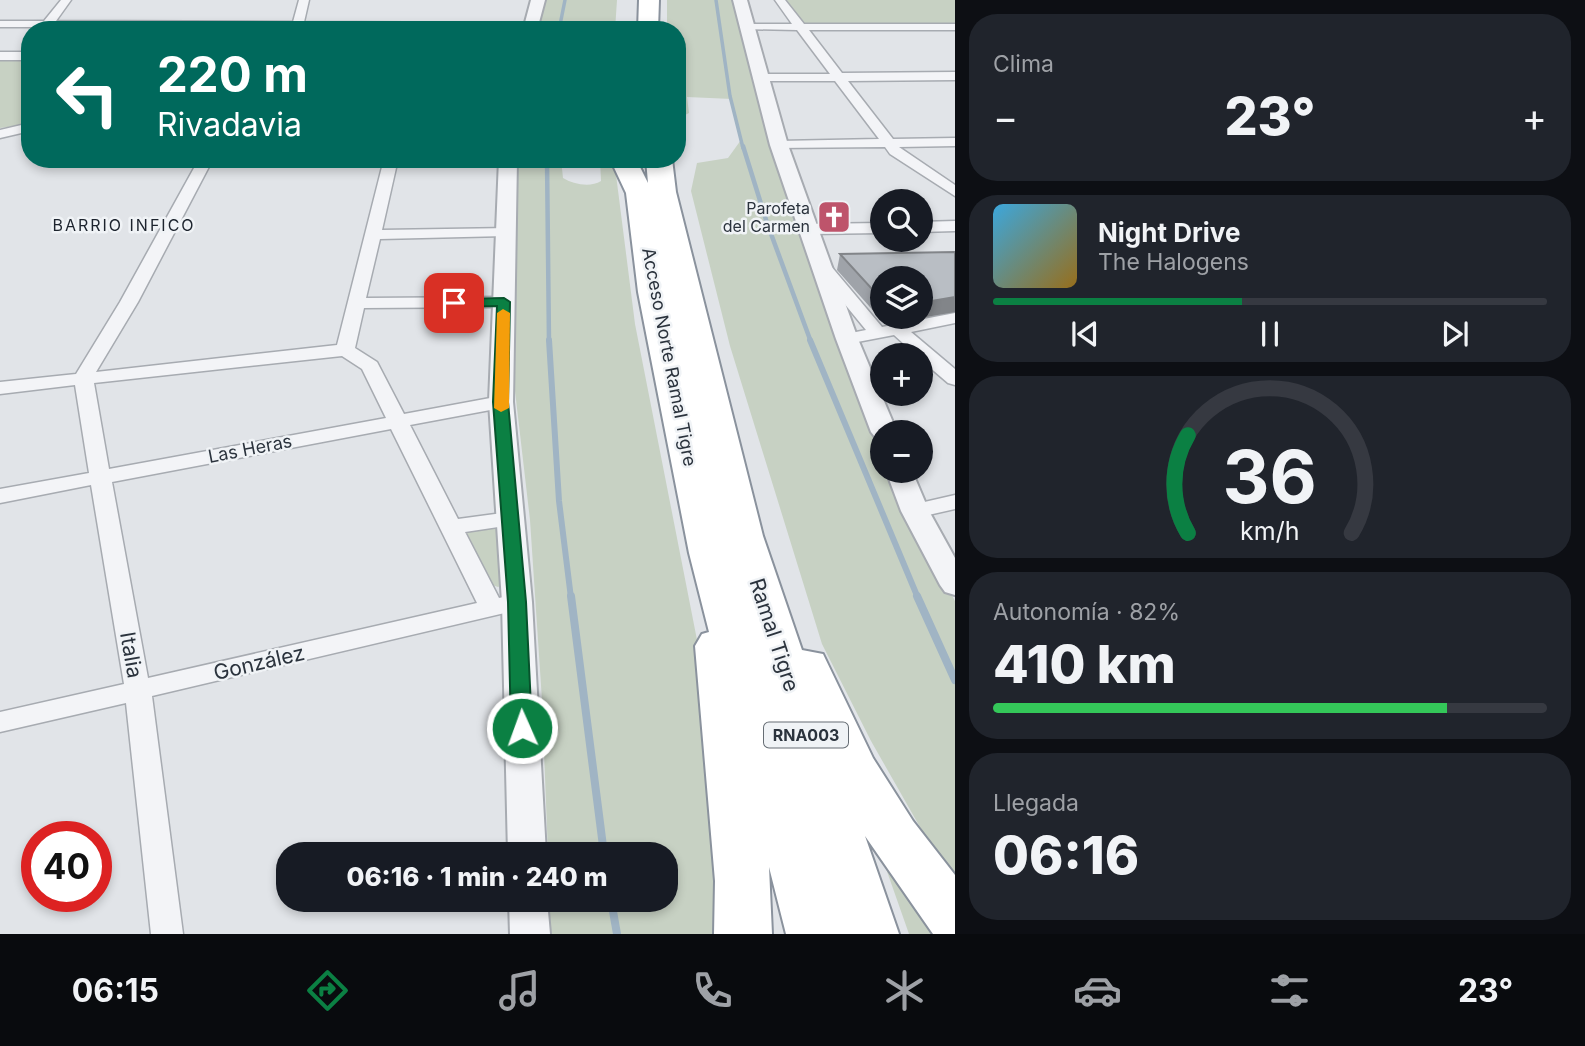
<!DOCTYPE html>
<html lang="es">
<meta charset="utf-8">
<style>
:root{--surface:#171b24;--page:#20242c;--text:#f1f3f6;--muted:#9ea1a6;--line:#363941;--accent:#0b8043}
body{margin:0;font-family:Inter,sans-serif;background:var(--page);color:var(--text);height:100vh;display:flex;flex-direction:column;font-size:26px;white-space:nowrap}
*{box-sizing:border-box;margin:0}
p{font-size:23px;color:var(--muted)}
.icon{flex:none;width:38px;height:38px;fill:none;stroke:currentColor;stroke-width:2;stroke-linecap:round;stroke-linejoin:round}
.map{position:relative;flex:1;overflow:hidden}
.side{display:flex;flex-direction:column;gap:14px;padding:14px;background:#0d0f14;width:630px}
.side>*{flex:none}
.hud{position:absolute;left:21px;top:21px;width:665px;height:147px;border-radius:28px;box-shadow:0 4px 10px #0003;background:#00695c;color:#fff;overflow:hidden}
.buttons{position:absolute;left:870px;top:189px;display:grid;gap:14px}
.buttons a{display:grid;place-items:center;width:63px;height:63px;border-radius:50%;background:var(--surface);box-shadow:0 4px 10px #0003;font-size:35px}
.speed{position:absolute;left:21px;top:821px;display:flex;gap:14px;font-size:35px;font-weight:700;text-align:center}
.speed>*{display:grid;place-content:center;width:91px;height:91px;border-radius:50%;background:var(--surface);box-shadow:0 4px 10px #0003;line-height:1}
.speed .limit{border:10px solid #d22;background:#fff;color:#111}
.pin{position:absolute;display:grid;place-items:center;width:60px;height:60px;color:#fff;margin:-30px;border-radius:14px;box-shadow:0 4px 10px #0006}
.me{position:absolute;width:77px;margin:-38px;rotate:358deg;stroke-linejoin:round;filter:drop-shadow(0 0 5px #0008)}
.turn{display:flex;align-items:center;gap:24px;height:147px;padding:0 21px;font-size:32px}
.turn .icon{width:91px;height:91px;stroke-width:2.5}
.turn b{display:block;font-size:49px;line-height:60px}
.big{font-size:52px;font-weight:800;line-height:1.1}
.side .tile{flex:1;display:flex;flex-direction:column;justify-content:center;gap:10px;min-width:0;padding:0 24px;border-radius:28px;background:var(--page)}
.side .dial{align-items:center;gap:0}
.dial svg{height:182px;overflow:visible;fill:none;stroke:var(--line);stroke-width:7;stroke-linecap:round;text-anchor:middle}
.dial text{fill:var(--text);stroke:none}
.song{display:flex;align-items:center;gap:21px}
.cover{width:84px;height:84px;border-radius:10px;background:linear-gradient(135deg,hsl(200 70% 55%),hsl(40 70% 35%))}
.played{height:7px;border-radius:4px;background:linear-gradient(90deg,var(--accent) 45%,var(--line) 45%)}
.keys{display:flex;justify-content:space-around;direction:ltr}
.heat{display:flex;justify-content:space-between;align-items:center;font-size:38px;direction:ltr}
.charge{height:10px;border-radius:5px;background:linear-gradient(90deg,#34c759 82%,var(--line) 0)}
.trip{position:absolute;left:276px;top:842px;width:402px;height:70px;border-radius:28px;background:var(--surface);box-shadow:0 4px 10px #0003;font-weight:800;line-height:70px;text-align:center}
.tabs{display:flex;height:112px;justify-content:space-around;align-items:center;background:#090b0e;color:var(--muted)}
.tabs .icon{width:49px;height:49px}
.tabs .active{color:var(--accent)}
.tabs b{font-size:32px;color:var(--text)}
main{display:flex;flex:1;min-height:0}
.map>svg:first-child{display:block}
</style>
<main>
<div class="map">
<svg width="955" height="934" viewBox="0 0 955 934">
<rect width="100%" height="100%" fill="#e1e4e8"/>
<!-- green -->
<path fill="#c7d1c3" d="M545 0H617L615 30H537Z
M667 0H735L859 387 882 449V471H890L906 513 955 601V880L941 864 871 741 822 644 730 346 691 191 697 163 728 158 741 140 732 99 687 97 689 113 683 116 677 100V30H667Z
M785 0H955V25H804Z
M30 58V114L26 115 30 118V124L0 128V59Z
M518 159H561L563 178C573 184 590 188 601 181L600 159H614L635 324 709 701 725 934H551L549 900H667V854H548L542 700 530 520 515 391 514 262Z
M498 525 501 586 498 587 492 585 465 529Z
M857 786 955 934H909Z"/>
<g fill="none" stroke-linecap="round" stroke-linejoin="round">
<!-- stream-far3 -->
<path stroke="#a0b4c4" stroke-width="3.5" d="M716 0 730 96 743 148
M559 30 565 0"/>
<!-- stream-far2 -->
<path stroke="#a0b4c4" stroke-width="4.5" d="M743 146 767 223 811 342
M547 159 549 342"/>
<!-- stream-far1 -->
<path stroke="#a0b4c4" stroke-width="6" d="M549 340 559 501 571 598
M810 340 918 598"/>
<!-- stream -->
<path stroke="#a0b4c4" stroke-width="8" d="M571 596 604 854
M917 596 955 680
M611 900 617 934"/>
<defs>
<path id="minor" d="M61 0H71L56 21 293 22 299 0H309L304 22 531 23 537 26 531 29 51 27 38 30 39 27H0V21H44Z
M775 0H785L804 24H955V30H809L842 73 955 72V80L848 81 893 139 955 138V146L899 147 955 185V196L890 154 885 147 774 148V142L779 141 879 139 835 81H755L753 78 759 74H830L797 30 742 29 740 27 746 24H792Z
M0 52H30V60H0Z
M30 123V131L0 138V130Z
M199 159H213L138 302 96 372 337 345 384 159H398L382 230 512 228 514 231 506 236 380 239 366 298 504 297 513 302 504 307 364 308 355 348 377 362 404 414 501 396 511 402 501 408 410 425 458 519 510 512 518 514 521 519 518 524 465 532 499 598 517 594 526 596 529 602 526 608 517 610 152 696 183 934H151L126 703 0 732V712L124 684 91 485 0 503V489L89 473 75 385 0 394V382L76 374 120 302ZM342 356 362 369 386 418 109 469 94 383ZM391 429 477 603 148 678 112 482Z
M955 221V231L920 232V222Z
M882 223V233L809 234 801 229 809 224Z
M824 264 830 265 882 327 955 313V323L911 332 955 369V385L948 383 920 359V355H916L894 335 847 344 841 343 838 339 841 335 866 330 816 269Z
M955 495V509L915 518 907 516 904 511 907 506Z"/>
<path id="tertiary" d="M531 0H545L537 30H523Z
M733 0H747L788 145 858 339 897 432H882V439L875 437 871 432 836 339 770 145Z
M499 159H517L513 402 532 602 546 854H508L502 602 489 402Z
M886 471H912L929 511 955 558V595L945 592 940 585 901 511Z
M509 900H547L550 934H510Z"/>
<path id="motorway" d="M639 0H659L658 30H638Z
M610 159H636L648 183 646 159H672L676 192 763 536 802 650 823 654 873 758 913 821 955 875V934H933L865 836 899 934H786L769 867 772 934H714L715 881 695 646 702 634 709 632 689 553 638 292 626 193Z"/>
</defs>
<!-- minor casing -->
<use href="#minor" stroke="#a7abb1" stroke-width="3"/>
<!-- tertiary casing -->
<use href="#tertiary" stroke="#a7abb1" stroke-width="4"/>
<!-- motorway casing -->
<use href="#motorway" stroke="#8a929d" stroke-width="4"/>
<!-- minor -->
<use href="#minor" fill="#f3f4f7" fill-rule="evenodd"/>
<!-- tertiary -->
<use href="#tertiary" fill="#f3f4f7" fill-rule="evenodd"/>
<!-- motorway -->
<use href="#motorway" fill="#fff" fill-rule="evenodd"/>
</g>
<!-- wall -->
<path fill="#9fa3a9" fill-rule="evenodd" d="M955 252V312L885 324 837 270 840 254ZM882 278 920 317H882Z"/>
<!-- shaded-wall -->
<path fill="#828589" d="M955 297V312L885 324 887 317H920V303Z"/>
<!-- building -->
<path fill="#b9bec4" stroke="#828589" stroke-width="2" d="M955 252V297L920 303V278H882V300L840 254Z"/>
<!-- route -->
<path fill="#0b8043" stroke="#07532c" stroke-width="2" d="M504 298 510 302 508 402 526 602 532 728 529 734 522 736 514 734 511 728 508 602 493 402 497 306 454 307 448 303 454 299Z"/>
<!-- slow -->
<path fill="#f59e0b" d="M503 309 510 313 509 408 501 412 494 408 497 313Z"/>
<!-- icons -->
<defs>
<symbol id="church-square" viewBox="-11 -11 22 22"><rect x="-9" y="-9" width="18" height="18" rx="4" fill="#be546b" stroke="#f0f3f6"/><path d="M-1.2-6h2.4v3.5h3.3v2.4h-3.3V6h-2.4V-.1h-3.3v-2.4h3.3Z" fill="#fff"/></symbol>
</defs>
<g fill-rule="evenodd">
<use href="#church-square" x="815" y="198" width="38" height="38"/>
</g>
<g text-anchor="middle" stroke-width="5" stroke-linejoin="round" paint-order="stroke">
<!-- far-poi labels -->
<g font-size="16" fill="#2b333d" stroke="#f0f3f6" text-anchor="end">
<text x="810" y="214">Parofeta<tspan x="810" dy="18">del Carmen</tspan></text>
</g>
<!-- far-neighbourhood labels -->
<g font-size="16" letter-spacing="2" fill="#1d242e" stroke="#f0f3f6">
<text x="124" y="231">BARRIO INFICO</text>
</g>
<!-- shield labels -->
<rect fill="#f0f3f6" stroke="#666d74" stroke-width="2" x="764" y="722.5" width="84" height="25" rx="5"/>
<g font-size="16" font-weight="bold" fill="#2b333d">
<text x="806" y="741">RNA003</text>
</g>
<!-- street labels -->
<g font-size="18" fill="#2b333d" stroke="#f0f3f6">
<text transform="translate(669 357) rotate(79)" y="6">Acceso Norte Ramal Tigre</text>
<text transform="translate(250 449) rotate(-11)" y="6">Las Heras</text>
</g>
<!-- near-street labels -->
<g font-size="21" fill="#2b333d" stroke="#f0f3f6">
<text transform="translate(774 635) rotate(72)" y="7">Ramal Tigre</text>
<text transform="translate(131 655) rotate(80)" y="7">Italia</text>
<text transform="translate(259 663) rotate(-13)" y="7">González</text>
</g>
</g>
</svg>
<div class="buttons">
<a><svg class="icon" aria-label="search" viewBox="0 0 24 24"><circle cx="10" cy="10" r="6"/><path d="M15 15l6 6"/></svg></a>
<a><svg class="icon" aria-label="layers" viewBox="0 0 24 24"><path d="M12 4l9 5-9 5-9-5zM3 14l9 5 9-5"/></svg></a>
<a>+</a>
<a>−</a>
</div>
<div class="speed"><div class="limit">40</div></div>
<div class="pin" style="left:454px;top:303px;background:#d93025"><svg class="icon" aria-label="arrive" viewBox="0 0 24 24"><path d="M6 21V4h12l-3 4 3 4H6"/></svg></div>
<svg class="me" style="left:522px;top:728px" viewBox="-20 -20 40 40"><circle r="17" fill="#0b8043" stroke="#fff" stroke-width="3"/><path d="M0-11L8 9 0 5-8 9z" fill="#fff"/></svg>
<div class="trip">06:16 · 1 min · 240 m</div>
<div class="hud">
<div class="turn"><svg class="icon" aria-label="left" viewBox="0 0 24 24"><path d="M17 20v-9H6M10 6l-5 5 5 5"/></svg><div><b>220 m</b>Rivadavia</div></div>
</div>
</div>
<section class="side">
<div class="tile"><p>Clima</p>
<div class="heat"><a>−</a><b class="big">23°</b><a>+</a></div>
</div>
<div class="tile">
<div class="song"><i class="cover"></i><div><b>Night Drive</b><p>The Halogens</p></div></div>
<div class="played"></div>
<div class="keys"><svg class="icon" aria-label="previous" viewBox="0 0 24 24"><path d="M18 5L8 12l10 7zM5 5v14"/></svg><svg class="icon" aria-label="pause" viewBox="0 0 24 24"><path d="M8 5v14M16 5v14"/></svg><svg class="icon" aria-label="next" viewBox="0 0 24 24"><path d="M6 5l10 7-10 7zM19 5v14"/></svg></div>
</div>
<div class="tile dial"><svg viewBox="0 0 100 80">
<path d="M14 69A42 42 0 1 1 86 69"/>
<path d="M14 69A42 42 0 0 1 14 26" stroke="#0b8043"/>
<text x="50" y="56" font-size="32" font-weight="700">36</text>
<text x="50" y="72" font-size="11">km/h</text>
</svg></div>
<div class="tile"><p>Autonomía · 82%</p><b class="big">410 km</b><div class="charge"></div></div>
<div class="tile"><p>Llegada</p><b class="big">06:16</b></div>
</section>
</main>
<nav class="tabs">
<b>06:15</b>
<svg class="icon active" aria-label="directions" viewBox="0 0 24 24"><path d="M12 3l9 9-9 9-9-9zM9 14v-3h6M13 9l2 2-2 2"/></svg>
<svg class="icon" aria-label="music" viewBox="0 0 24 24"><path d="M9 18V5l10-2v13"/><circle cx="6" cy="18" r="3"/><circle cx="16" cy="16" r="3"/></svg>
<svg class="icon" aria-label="phone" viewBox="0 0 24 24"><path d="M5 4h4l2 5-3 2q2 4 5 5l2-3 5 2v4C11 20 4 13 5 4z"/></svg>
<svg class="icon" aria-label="climate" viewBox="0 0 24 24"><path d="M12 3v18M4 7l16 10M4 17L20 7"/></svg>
<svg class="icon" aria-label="car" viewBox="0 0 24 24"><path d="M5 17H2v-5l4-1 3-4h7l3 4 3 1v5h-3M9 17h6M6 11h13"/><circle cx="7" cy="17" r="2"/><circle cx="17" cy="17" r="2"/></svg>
<svg class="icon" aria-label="filters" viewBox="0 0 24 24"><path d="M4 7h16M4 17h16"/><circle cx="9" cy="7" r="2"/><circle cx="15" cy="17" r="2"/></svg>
<b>23°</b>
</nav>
